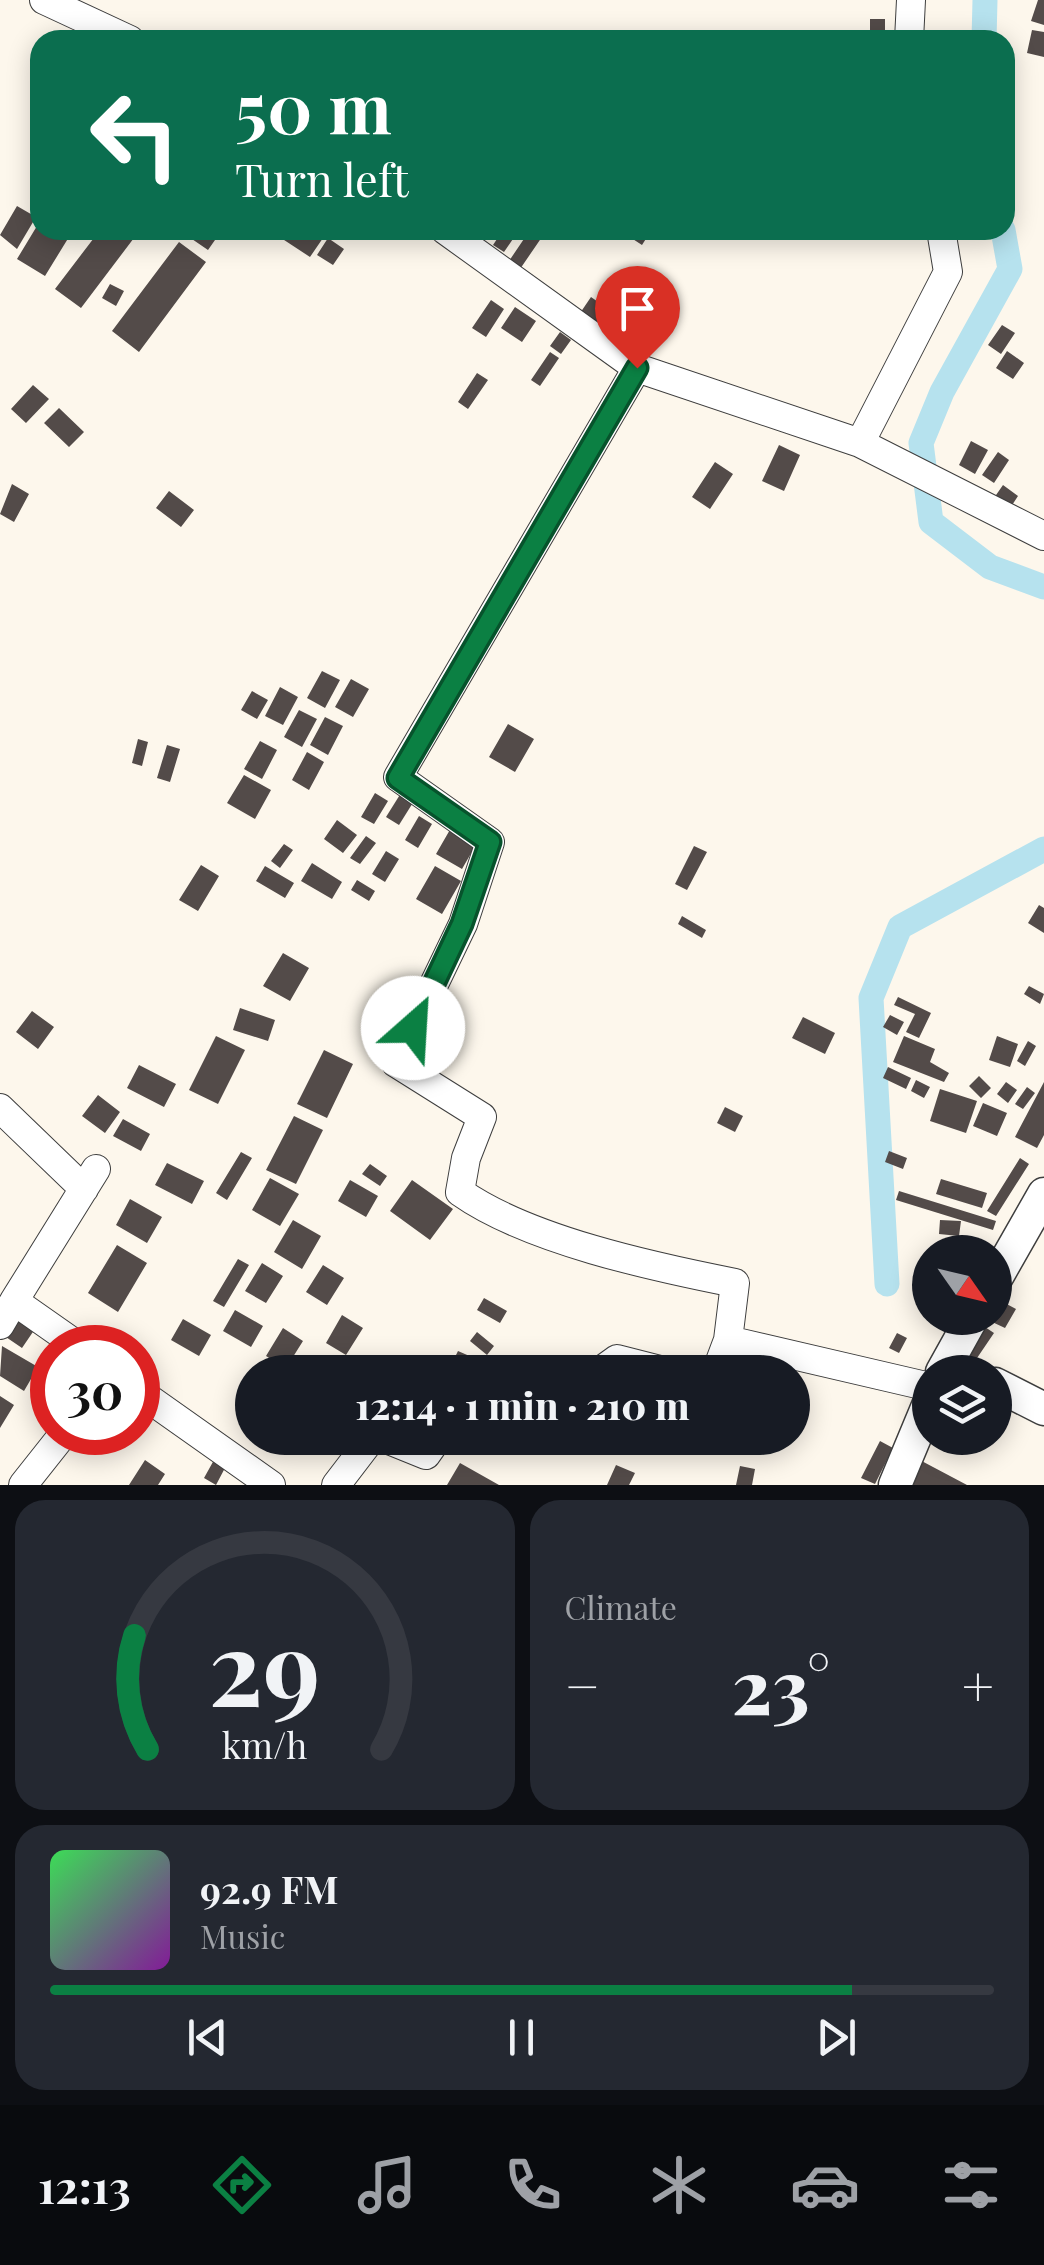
<!DOCTYPE html>
<meta charset="utf-8">
<style>
:root{--surface:#171b24;--page:#242831;--text:#f1f3f6;--muted:#9ea1a6;--line:#363941;--accent:#0b8043}
body{margin:0;font-family:"Playfair Display",serif;background:var(--page);color:var(--text);height:100vh;display:flex;flex-direction:column;font-size:38px;white-space:nowrap}
*{box-sizing:border-box;margin:0}
p{font-size:32px;color:var(--muted)}
.icon{flex:none;width:55px;height:55px;fill:none;stroke:currentColor;stroke-width:2;stroke-linecap:round;stroke-linejoin:round}
.map{position:relative;height:1485px;overflow:hidden}
.drawer{display:flex;flex-direction:column;gap:15px;padding:15px;background:#0d0f14;flex:1}
.drawer>*{flex:none}
.top-card{position:absolute;left:30px;top:30px;width:985px;height:210px;border-radius:30px;box-shadow:0 5px 25px #0003;background:#0b6e4f;color:#fff;overflow:hidden}
.needle{width:65px;rotate:124deg}
.tools{position:absolute;left:912px;top:1235px;display:grid;gap:20px}
.tools a{display:grid;place-items:center;width:100px;height:100px;border-radius:50%;background:var(--surface);box-shadow:0 5px 25px #0003;font-size:50px}
.speed{position:absolute;left:30px;top:1325px;display:flex;gap:20px;font-size:50px;font-weight:700;text-align:center}
.speed>*{display:grid;place-content:center;width:130px;height:130px;border-radius:50%;background:var(--surface);box-shadow:0 5px 25px #0003;line-height:1}
.speed .limit{border:15px solid #d22;background:#fff;color:#111}
.pin{position:absolute;display:grid;place-items:center;width:85px;height:85px;color:#fff;margin:-102px -42px;border-radius:50% 50% 50% 0;rotate:-45deg;box-shadow:0 0 10px #0007}
.pin .icon{rotate:45deg}
.me{position:absolute;width:110px;margin:-55px;rotate:26deg;stroke-linejoin:round;filter:drop-shadow(0 0 8px #0008)}
.turn{display:flex;align-items:center;gap:35px;height:210px;padding:0 40px;font-size:45px}
.turn .icon{width:130px;height:130px;stroke-width:2.5}
.turn b{display:block;font-size:70px;line-height:85px}
.big{font-size:75px;font-weight:800;line-height:1.1}
.drawer .widget{flex:1;display:flex;flex-direction:column;justify-content:center;gap:15px;min-width:0;padding:0 35px;border-radius:30px;background:var(--page)}
.drawer .dial{align-items:center;gap:0}
.dial svg{height:260px;overflow:visible;fill:none;stroke:var(--line);stroke-width:7;stroke-linecap:round;text-anchor:middle}
.dial text{fill:var(--text);stroke:none}
.song{display:flex;align-items:center;gap:30px}
.cover{width:120px;height:120px;border-radius:15px;background:linear-gradient(135deg,hsl(130 70% 55%),hsl(290 70% 35%))}
.played{height:10px;border-radius:5px;background:linear-gradient(90deg,var(--accent) 85%,var(--line) 85%)}
.keys{display:flex;justify-content:space-around;direction:ltr}
.heat{display:flex;justify-content:space-between;align-items:center;font-size:55px;direction:ltr}
.drawer .tiles{flex:1;display:grid;gap:15px;grid-template-columns:1fr 1fr}
.widget:last-child{grid-column:span 2}
.trip{position:absolute;left:235px;top:1355px;width:575px;height:100px;border-radius:50px;background:var(--surface);box-shadow:0 5px 25px #0003;font-weight:800;line-height:100px;text-align:center}
.dock{display:flex;height:160px;justify-content:space-around;align-items:center;background:#090b0e;color:var(--muted)}
.dock .icon{width:70px;height:70px}
.dock .selected{color:var(--accent)}
.dock b{font-size:45px;color:var(--text)}
.map>svg:first-child{display:block}
</style>
<div class="map">
<svg width="1044" height="1485" viewBox="0 0 1044 1485">
<rect width="100%" height="100%" fill="#fdf7ec"/>
<g fill="none" stroke-linecap="round" stroke-linejoin="round">
<!-- canal -->
<path stroke="#b6e2ee" stroke-width="25" d="M984 40 985 0
M1003 230 1010 269 942 392 921 443 931 522 990 567 1044 587
M887 1284 871 998 900 927 1044 849"/>
</g>
<!-- building -->
<path fill="#534b49" d="M1038 0H1044V25L1031 21Z
M870 19H885V40H870Z
M1032 30 1044 32V57L1027 53Z
M17 206 36 217 17 249 0 235Z
M40 221V230L72 232 45 276 17 259Z
M100 230H140L81 308 55 289Z
M194 230H222L208 250 189 237Z
M282 230H310L323 238 310 257 278 236Z
M503 230H519L504 252 493 245Z
M530 230 544 234 518 272 507 264Z
M619 230H642L649 234 642 245Z
M328 238 344 249 333 265 317 255Z
M179 242 206 262 139 352 112 331Z
M110 284 124 291 116 306 102 298Z
M591 297 611 311 594 336 574 322Z
M491 300 504 309 486 337 472 328Z
M515 307 536 321 522 342 501 328Z
M613 319 652 346 637 368 598 341Z
M1002 325 1015 333 1001 354 988 345Z
M560 332 571 340 561 354 550 346Z
M1007 351 1024 363 1013 379 996 368Z
M550 352 559 358 540 386 531 380Z
M477 373 488 380 468 409 458 402Z
M33 385 49 399 26 423 11 409Z
M59 408 84 432 69 447 44 423Z
M971 441 988 450 975 474 959 465Z
M779 445 800 455 784 491 762 481Z
M998 452 1009 460 994 483 982 475Z
M715 462 733 474 710 509 692 497Z
M12 484 29 494 14 522 0 514Z
M1003 485 1018 496 1003 519 987 508Z
M169 491 194 510 181 527 156 508Z
M322 671 340 680 325 708 307 698Z
M351 679 369 689 353 717 335 707Z
M280 687 298 697 283 725 265 716Z
M252 691 268 700 257 719 241 710Z
M299 710 317 719 302 747 284 737Z
M325 717 343 726 328 755 310 745Z
M508 724 534 739 515 772 489 757Z
M138 739 148 742 142 766 132 763Z
M260 741 277 750 262 779 244 769Z
M167 745 180 749 170 782 157 778Z
M307 752 324 762 309 790 292 780Z
M244 775 271 790 255 819 227 803Z
M375 793 388 801 374 824 361 817Z
M401 793 414 801 399 825 386 817Z
M419 816 432 824 418 848 405 840Z
M337 820 357 835 343 853 324 839Z
M455 821 481 836 462 869 436 854Z
M366 836 376 843 360 864 350 858Z
M284 844 293 850 280 868 271 861Z
M694 846 707 852 687 890 675 884Z
M386 851 399 859 385 882 372 874Z
M312 863 342 882 332 899 301 881Z
M201 865 219 876 198 911 179 900Z
M265 866 294 883 285 898 256 881Z
M435 866 461 881 442 914 416 899Z
M357 880 375 891 369 901 351 890Z
M1039 905 1044 908V933L1028 923Z
M682 916 706 930 702 938 678 924Z
M283 953 309 968 290 1001 263 986Z
M1029 986 1044 994 1040 1004 1024 994Z
M898 997 931 1013 919 1038 906 1032 915 1014 894 1005Z
M240 1008 275 1020 268 1041 233 1030Z
M32 1011 54 1027 38 1049 16 1032Z
M890 1015 904 1022 897 1035 883 1027Z
M803 1017 835 1033 825 1054 792 1038Z
M216 1036 245 1050 218 1104 189 1090Z
M904 1036 935 1049 930 1062 949 1073 944 1082 893 1062Z
M997 1036 1018 1044 1010 1067 989 1060Z
M1028 1041 1036 1046 1025 1066 1017 1061Z
M324 1050 353 1064 327 1118 297 1104Z
M139 1065 176 1084 164 1107 127 1088Z
M888 1067 911 1078 906 1089 883 1078Z
M979 1076 991 1088 981 1098 969 1086Z
M916 1080 930 1087 924 1098 911 1091Z
M1006 1082 1017 1090 1008 1103 997 1094Z
M1044 1082V1135L1037 1148 1015 1137Z
M1027 1087 1035 1093 1023 1109 1015 1104Z
M940 1089 977 1101 966 1133 930 1121Z
M98 1095 120 1112 105 1133 82 1116Z
M983 1103 1007 1113 997 1136 973 1126Z
M725 1107 743 1116 735 1132 717 1123Z
M294 1116 323 1130 296 1184 266 1170Z
M123 1119 150 1134 141 1151 113 1136Z
M889 1151 907 1158 903 1169 885 1162Z
M241 1152 252 1158 227 1200 216 1193Z
M1020 1158 1029 1164 996 1216 987 1211Z
M167 1163 204 1181 192 1204 155 1185Z
M370 1164 387 1176 380 1186 362 1174Z
M270 1178 299 1194 280 1226 252 1210Z
M941 1179 987 1193 982 1208 936 1194Z
M350 1180 378 1196 366 1217 338 1201Z
M412 1180 453 1209 430 1240 390 1211Z
M899 1191 996 1221 993 1230 896 1200Z
M130 1199 162 1217 147 1243 116 1225Z
M293 1220 321 1236 302 1269 274 1252Z
M940 1220 961 1221 959 1236 939 1234Z
M117 1245 147 1263 118 1312 88 1293Z
M238 1259 249 1265 224 1307 213 1301Z
M262 1263 283 1276 266 1303 245 1291Z
M323 1265 344 1278 327 1305 306 1292Z
M484 1298 507 1311 500 1323 477 1310Z
M1001 1301 1016 1309 1005 1328 990 1321Z
M16 1307 39 1323 22 1348 0 1333Z
M235 1310 263 1326 251 1347 223 1331Z
M342 1315 363 1328 346 1355 326 1343Z
M183 1319 211 1335 199 1356 171 1340Z
M979 1323 994 1333 975 1361 960 1351Z
M283 1328 303 1341 286 1368 266 1356Z
M477 1332 494 1346 487 1355 470 1341Z
M897 1333 907 1338 899 1353 889 1348Z
M2 1346 38 1367 24 1391 0 1376Z
M458 1351 481 1361 475 1372 451 1365Z
M315 1360 336 1372H308Z
M0 1396 14 1405 0 1428Z
M880 1441 893 1448 875 1484 861 1478Z
M916 1458 967 1485H901Z
M145 1460 165 1474 158 1485H129Z
M214 1460 226 1466 216 1485 204 1478Z
M460 1463 499 1485H447Z
M616 1465 635 1473 629 1485H607Z
M740 1466 755 1469 752 1485H736Z"/>
<g fill="none" stroke-linecap="round" stroke-linejoin="round">
<defs>
<path id="minor" d="M44 0 130 40
M909 40 911 0
M445 230 637 368 860 443
M941 230 948 272 860 443 1044 536
M637 368 398 777 490 842 463 924 396 1063 482 1117 466 1158 460 1192C528 1240 654 1267 735 1283L728 1340
M0 1108 84 1189
M0 1325 14 1301
M81 1348 14 1301 96 1169
M599 1372 617 1359 668 1372
M716 1372 728 1340 930 1387
M138 1391 271 1485
M384 1438 426 1455 438 1438
M23 1485 65 1432
M336 1485 372 1438"/>
<path id="tertiary" d="M995 1280 1044 1194
M942 1372 972 1318
M995 1384 1044 1409
M895 1485 930 1401"/>
</defs>
<!-- minor casing -->
<use href="#minor" stroke="#3e3e3e" stroke-width="30"/>
<!-- tertiary casing -->
<use href="#tertiary" stroke="#3e3e3e" stroke-width="35"/>
<!-- minor -->
<use href="#minor" stroke="#fff" stroke-width="28"/>
<!-- tertiary -->
<use href="#tertiary" stroke="#fff" stroke-width="32"/>
</g>
<g fill="none" stroke-linecap="round" stroke-linejoin="round">
<defs>
<path id="route" d="M413 1028 462 924 490 842 398 778 637 368"/>
</defs>
<!-- route casing -->
<use href="#route" stroke="#07532c" stroke-width="25"/>
<!-- route -->
<use href="#route" stroke="#0b8043" stroke-width="18"/>
</g>
</svg>
<div class="tools">
<a><svg class="needle" viewBox="-14 -14 28 28"><path d="M0-13l5 13h-10z" fill="#e53935"/><path d="M0 13l5-13h-10z" fill="#9ea1a6"/></svg></a>
<a><svg class="icon" aria-label="layers" viewBox="0 0 24 24"><path d="M12 4l9 5-9 5-9-5zM3 14l9 5 9-5"/></svg></a>
</div>
<div class="speed"><div class="limit">30</div></div>
<div class="pin" style="left:637px;top:368px;background:#d93025"><svg class="icon" aria-label="arrive" viewBox="0 0 24 24"><path d="M6 21V4h12l-3 4 3 4H6"/></svg></div>
<svg class="me" style="left:413px;top:1028px" viewBox="-20 -20 40 40"><circle r="19" fill="#fff"/><path d="M0-13L10 11 0 6-10 11z" fill="#0b8043"/></svg>
<div class="trip">12:14 · 1 min · 210 m</div>
<div class="top-card">
<div class="turn"><svg class="icon" aria-label="left" viewBox="0 0 24 24"><path d="M17 20v-9H6M10 6l-5 5 5 5"/></svg><div><b>50 m</b>Turn left</div></div>
</div>
</div>
<section class="drawer">
<div class="tiles">
<div class="widget dial"><svg viewBox="0 0 100 80">
<path d="M14 69A42 42 0 1 1 86 69"/>
<path d="M14 69A42 42 0 0 1 10 34" stroke="#0b8043"/>
<text x="50" y="56" font-size="32" font-weight="700">29</text>
<text x="50" y="72" font-size="11">km/h</text>
</svg></div>
<div class="widget"><p>Climate</p>
<div class="heat"><a>−</a><b class="big">23°</b><a>+</a></div>
</div>
<div class="widget">
<div class="song"><i class="cover"></i><div><b>92.9 FM</b><p>Music</p></div></div>
<div class="played"></div>
<div class="keys"><svg class="icon" aria-label="previous" viewBox="0 0 24 24"><path d="M18 5L8 12l10 7zM5 5v14"/></svg><svg class="icon" aria-label="pause" viewBox="0 0 24 24"><path d="M8 5v14M16 5v14"/></svg><svg class="icon" aria-label="next" viewBox="0 0 24 24"><path d="M6 5l10 7-10 7zM19 5v14"/></svg></div>
</div>
</div>
</section>
<nav class="dock">
<b>12:13</b>
<svg class="icon selected" aria-label="directions" viewBox="0 0 24 24"><path d="M12 3l9 9-9 9-9-9zM9 14v-3h6M13 9l2 2-2 2"/></svg>
<svg class="icon" aria-label="music" viewBox="0 0 24 24"><path d="M9 18V5l10-2v13"/><circle cx="6" cy="18" r="3"/><circle cx="16" cy="16" r="3"/></svg>
<svg class="icon" aria-label="phone" viewBox="0 0 24 24"><path d="M5 4h4l2 5-3 2q2 4 5 5l2-3 5 2v4C11 20 4 13 5 4z"/></svg>
<svg class="icon" aria-label="climate" viewBox="0 0 24 24"><path d="M12 3v18M4 7l16 10M4 17L20 7"/></svg>
<svg class="icon" aria-label="car" viewBox="0 0 24 24"><path d="M5 17H2v-5l4-1 3-4h7l3 4 3 1v5h-3M9 17h6M6 11h13"/><circle cx="7" cy="17" r="2"/><circle cx="17" cy="17" r="2"/></svg>
<svg class="icon" aria-label="filters" viewBox="0 0 24 24"><path d="M4 7h16M4 17h16"/><circle cx="9" cy="7" r="2"/><circle cx="15" cy="17" r="2"/></svg>
</nav>
